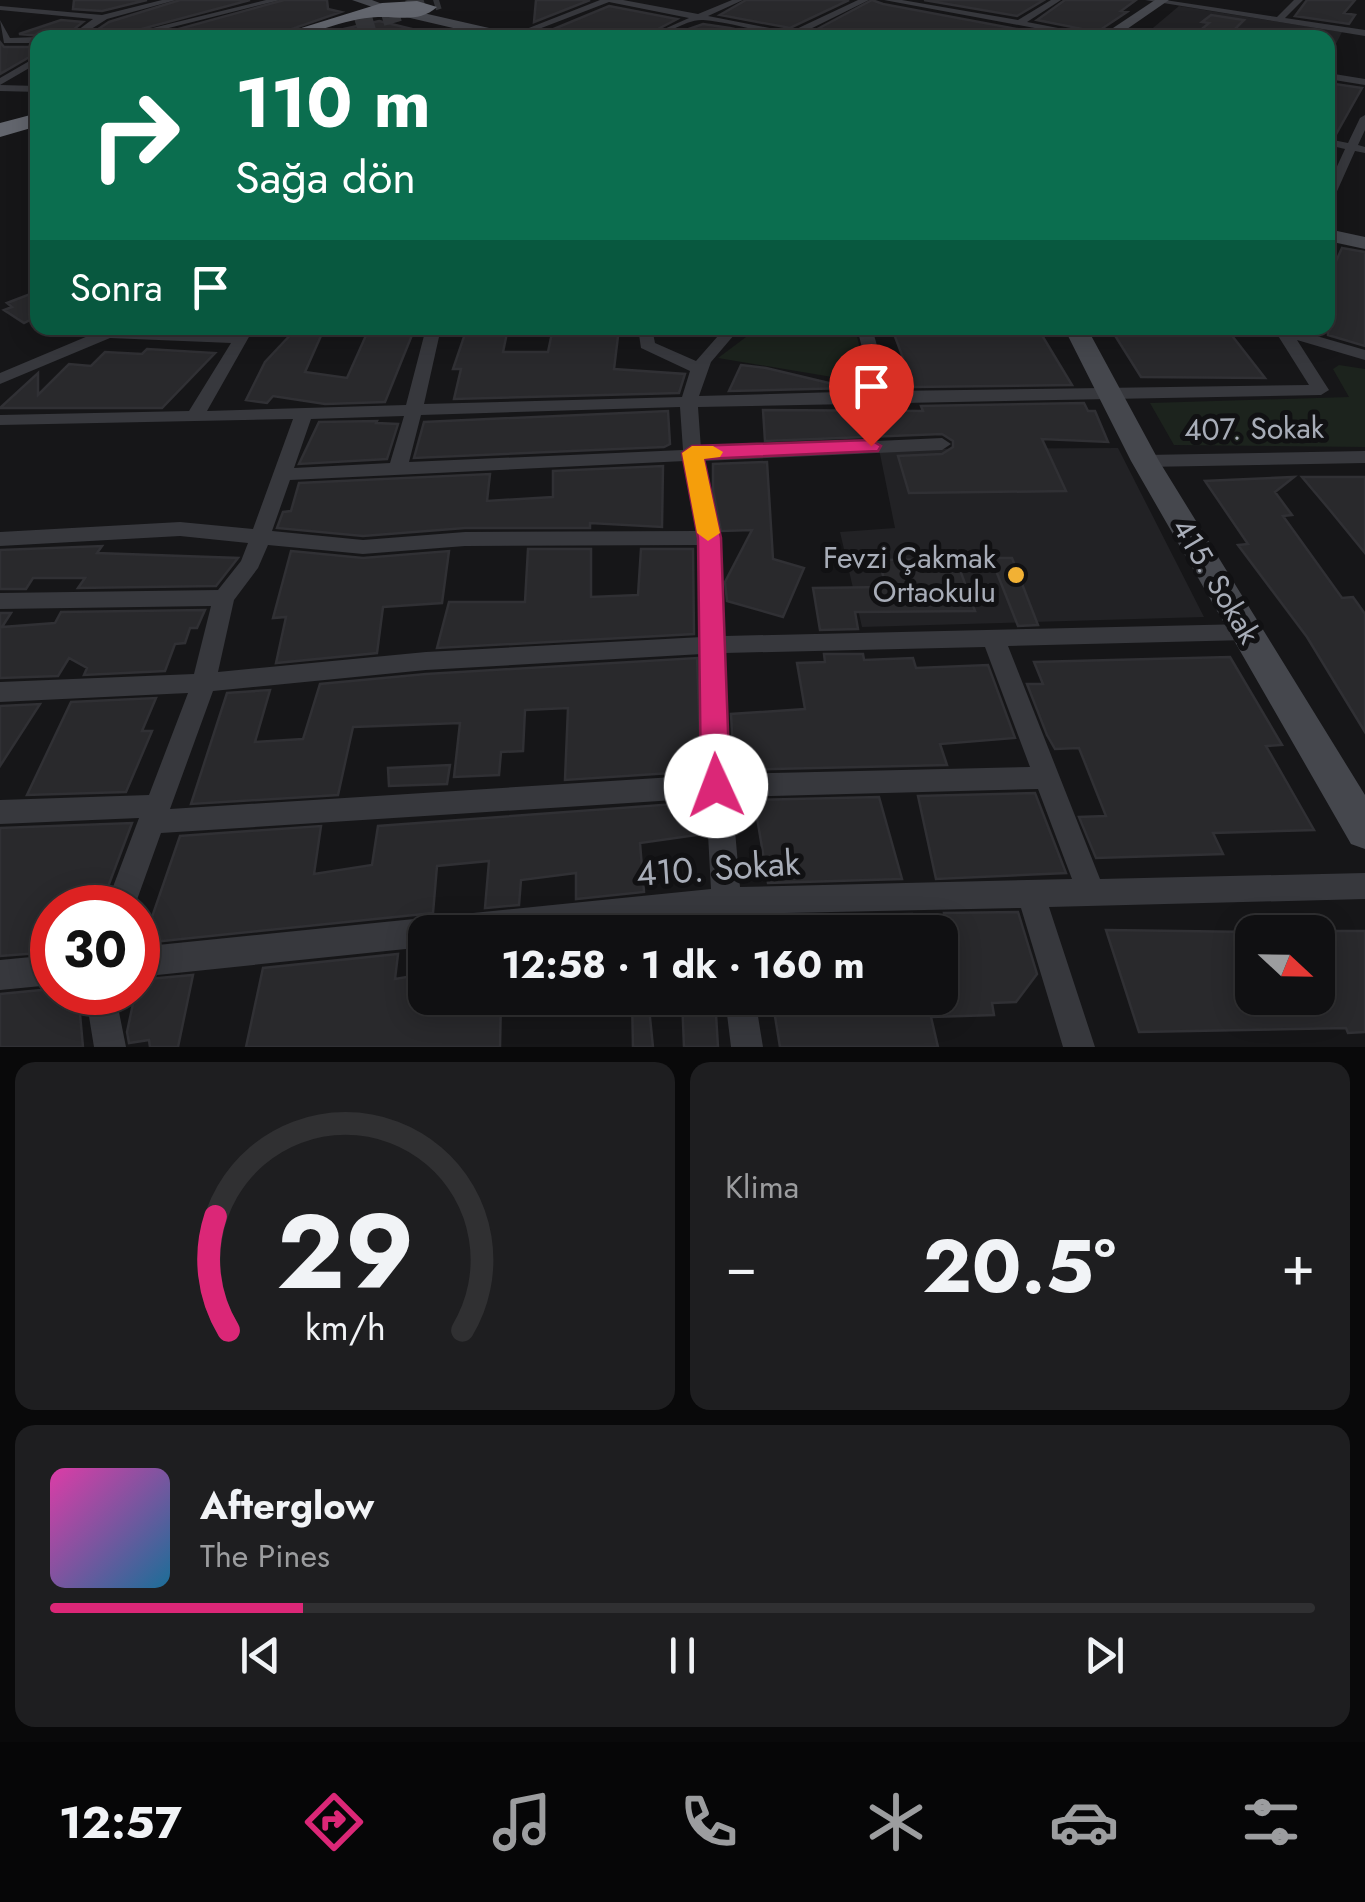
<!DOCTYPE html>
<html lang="tr">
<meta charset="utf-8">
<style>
:root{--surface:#101012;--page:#1e1e20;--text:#f1f3f6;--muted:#9c9d9f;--line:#303032;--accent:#db2777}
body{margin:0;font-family:Jost,sans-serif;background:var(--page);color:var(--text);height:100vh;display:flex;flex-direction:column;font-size:38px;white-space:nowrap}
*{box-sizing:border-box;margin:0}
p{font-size:32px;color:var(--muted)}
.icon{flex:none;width:55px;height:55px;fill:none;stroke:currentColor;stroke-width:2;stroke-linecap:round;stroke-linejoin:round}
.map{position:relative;height:1047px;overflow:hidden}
.panel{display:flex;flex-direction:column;gap:15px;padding:15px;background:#09090a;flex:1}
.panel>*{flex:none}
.banner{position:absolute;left:30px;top:30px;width:1305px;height:305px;border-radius:20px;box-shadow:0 5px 25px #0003,0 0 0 2px var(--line);background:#0b6e4f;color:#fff;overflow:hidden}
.needle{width:65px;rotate:112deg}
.tools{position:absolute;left:1235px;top:915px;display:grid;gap:20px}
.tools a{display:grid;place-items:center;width:100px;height:100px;border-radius:20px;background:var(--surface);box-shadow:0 5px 25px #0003,0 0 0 2px var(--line);font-size:50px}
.speed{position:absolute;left:30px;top:885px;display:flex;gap:20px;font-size:50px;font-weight:700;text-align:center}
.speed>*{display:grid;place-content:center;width:130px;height:130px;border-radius:50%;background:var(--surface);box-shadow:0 5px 25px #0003,0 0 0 2px var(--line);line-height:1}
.speed .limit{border:15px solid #d22;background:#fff;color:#111}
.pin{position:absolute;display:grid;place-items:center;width:85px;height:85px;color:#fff;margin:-102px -42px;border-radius:50% 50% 50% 0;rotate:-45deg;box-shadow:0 0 10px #0007}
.pin .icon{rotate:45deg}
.me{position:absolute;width:110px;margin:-55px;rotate:358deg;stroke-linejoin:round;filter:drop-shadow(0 0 8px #0008)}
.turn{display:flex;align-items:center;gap:35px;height:210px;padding:0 40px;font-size:45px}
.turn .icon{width:130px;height:130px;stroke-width:2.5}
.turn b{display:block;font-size:70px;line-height:85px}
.then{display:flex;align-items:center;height:95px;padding:0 40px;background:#0003;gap:20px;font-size:38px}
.big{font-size:75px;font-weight:700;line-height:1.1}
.panel .tile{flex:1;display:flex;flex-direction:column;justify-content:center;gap:15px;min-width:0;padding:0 35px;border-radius:20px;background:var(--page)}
.panel .dial{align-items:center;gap:0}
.dial svg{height:260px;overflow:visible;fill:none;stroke:var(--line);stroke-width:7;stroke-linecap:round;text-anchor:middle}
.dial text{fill:var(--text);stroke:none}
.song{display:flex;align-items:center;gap:30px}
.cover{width:120px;height:120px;border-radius:15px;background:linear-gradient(135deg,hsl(320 70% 55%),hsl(200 70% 35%))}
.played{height:10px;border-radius:5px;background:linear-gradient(90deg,var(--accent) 20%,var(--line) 20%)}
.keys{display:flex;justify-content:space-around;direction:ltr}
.heat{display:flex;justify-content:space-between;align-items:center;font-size:55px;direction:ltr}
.panel .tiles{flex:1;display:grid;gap:15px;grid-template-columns:1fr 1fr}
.tile:last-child{grid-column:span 2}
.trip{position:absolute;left:408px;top:915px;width:550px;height:100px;border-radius:20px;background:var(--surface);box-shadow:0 5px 25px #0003,0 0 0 2px var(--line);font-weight:700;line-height:100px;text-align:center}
.menu{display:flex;height:160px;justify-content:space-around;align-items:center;background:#060607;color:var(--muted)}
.menu .icon{width:70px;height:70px}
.menu .selected{color:var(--accent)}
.menu b{font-size:45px;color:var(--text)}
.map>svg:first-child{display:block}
</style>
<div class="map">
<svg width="1365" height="1047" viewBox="0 0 1365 1047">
<rect width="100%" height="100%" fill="#161618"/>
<!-- built -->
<path fill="#222225" d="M1179 6 1342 32 1328 60V38H1141Z
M1118 448 1204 617 862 627 840 532 895 528 879 449Z"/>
<!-- green -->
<path fill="#1c231d" d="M758 328H855L868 383 718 358Z
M1339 365 1365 369V447L1174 445 1150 403 1349 397 1333 369Z"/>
<!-- building -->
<path fill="#29292c" stroke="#303034" stroke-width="2.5" d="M74 0H147L102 11 73 9Z
M180 0H250L108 38H85L109 22Z
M284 0H327L328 9 341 12 266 38H146Z
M536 0H590L534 22Z
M746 0H849L790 28 720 15Z
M872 0 883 4 1065 38H815L810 33Z
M924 0H1044L1017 16Z
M1065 0H1136L1121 11 1127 12 1097 32 1037 20Z
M1307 0H1355L1344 13 1355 15 1349 24 1295 16Z
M609 6 677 19 641 38H532Z
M1211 15 1244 20 1226 38 1196 34 1209 23 1202 22Z
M61 20 83 22 63 38 19 34Z
M379 21 416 30V38H304Z
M703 24 730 28 774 38H663Z
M0 42 4 47H38V52L0 74Z
M1328 83 1362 88 1335 136H1328Z
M1342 248 1365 252V346L1328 335V279Z
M38 291V323L32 319 24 323 4 310 12 307 7 303Z
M467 328H508L503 352H548L553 328H619L614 369 685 374 679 393 454 399 461 369H453Z
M1199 328H1226L1265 378 1141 377 1114 334 1204 333Z
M296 329H324L305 372 347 378 368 331 414 330 385 402 325 404 273 396 267 403 246 400 265 362Z
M1040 332 1072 385 914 387 894 334Z
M147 349 215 353 162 408H0L38 373V395L69 364 91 366 105 352 142 354Z
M741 365 766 368 850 388 729 391Z
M1084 403 1088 411H1095L1108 442 1042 439 1066 491 909 493 898 456 942 454 953 447V441L942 434 765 441 763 410 923 411 921 406Z
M668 411 670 444 664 447 414 458 424 422Z
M377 421 376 423 398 424 387 459 299 464 319 422Z
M767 462 773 559 804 568 783 617 727 601 725 582 752 530 721 531 713 490V464Z
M663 466 662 527 590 523V528H465L363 536 277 528 283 512 291 511 299 483 490 474 487 501 553 497V471Z
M1294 477 1275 492 1292 515 1283 516 1342 598 1353 597 1365 614V732L1307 637 1238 545 1248 544 1205 481Z
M1302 477H1365V553L1329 509Z
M102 546 97 553 238 558 216 586 78 588 85 578H33L26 589H0V550Z
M528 549H591V597L638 595 641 549H693L694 634 437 648 449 602H525Z
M291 551 363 558 449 551 442 603 383 607 377 653 276 663 286 617 273 618Z
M991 558H1012L1038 625 1018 626Z
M956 559 975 611 855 612 858 629 820 630 813 588 886 587 879 560Z
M205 610 197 628H190L185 643 175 644 165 671 84 675 87 668 69 658 58 676 0 678V613H11L2 627 55 623 61 612Z
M824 654H863L864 660 913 658 916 668 988 665 1015 738 940 744 947 765 734 770 731 714 805 709 797 663 825 662Z
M1230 657 1282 745 1266 746 1314 830 1213 833 1223 854 1096 858 1079 817 1106 816 1079 748 1055 749 1047 735 1027 684H1043L1034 662Z
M697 658 701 771 565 780 568 708 525 710 523 751 501 752 499 775 454 777 460 723 353 727 338 795 191 804 227 693 270 690 255 742 303 739 320 684 426 674Z
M156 698 142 731H152L126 792 27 795 71 702Z
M40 704 0 766V706Z
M450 765 447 784 389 786 388 768Z
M1035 793 1066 873 936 879 918 796Z
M879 797 902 879 768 883 754 800Z
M702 802 704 834 640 843 644 892 576 899V873L521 880 519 905 485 908 489 861 437 866 433 913 143 943 180 836 321 826 314 874 372 865 378 826Z
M132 823 100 908H52V952L0 956V828Z
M1018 912 1037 974 1016 1002 992 1003 994 1015 931 1017 938 1047H780L772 998H940V925L946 923 944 913Z
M912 914 917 932H768L765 917Z
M1106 930 1252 932V998H1331L1318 969V931H1365V1032L1348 1033 1346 1028 1139 1032Z
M398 954 395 979 425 974V998H501L500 1047H246L263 968Z
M193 975 178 1047H150L149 1040 129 1043 127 1032 138 980Z
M52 989V992H78L83 1047H0V994Z
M632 998H648L653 1047H633Z
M682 998H715L718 1047H684Z"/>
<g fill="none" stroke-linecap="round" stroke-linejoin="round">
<!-- highway-tunnel -->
<path stroke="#333438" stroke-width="18" stroke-dasharray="18 9" stroke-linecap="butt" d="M356 25 439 0"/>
<!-- street -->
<path fill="#37383d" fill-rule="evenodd" d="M162 0H176L107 19 77 38H67L93 19 0 10V6L102 15Z
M266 0H280L129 38H112Z
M600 0H623L698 14 732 0H743L708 16 790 32 858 0H869L800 34 812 38C775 38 740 23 703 20 684 19 665 38 644 38L689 18 609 2 518 37 511 35Z
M884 0H902L1018 20 1051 0H1061L1027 22 1110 38H1088Z
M1145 0H1165L1277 17 1294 0H1303L1285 18 1365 30V36Z
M0 20 10 38 38 37V43H4Z
M38 56V63L0 85 38 86V92L0 91V78Z
M1328 73 1365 79V85L1328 79Z
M1365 115V130L1358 145 1365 147V153L1355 151 1334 198 1328 202V186L1345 149 1328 145V139L1348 143 1360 118Z
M107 328 236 334 240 328H254L207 411 406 405 426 328H441L424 404 682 397 690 371 641 348 638 328H652L655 343 696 361 725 328H740L711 362 699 396 873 391 857 328H872L890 391 1309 385 1275 331 1277 328H1289L1365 350V360L1297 340 1329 390 1321 395 698 407 701 449 942 438 951 444 942 450 703 461 719 538 725 636 1247 624 1255 626 1258 632 1255 638 1247 640 1008 646 1100 879 1365 873V899L1049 907 1095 1047H1063L1021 908 743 914 745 932H717L715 916 558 932H425V947L138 977V947L711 889 706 798 161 833 134 908H105L139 818 0 824V800L149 795 188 693 0 702V682L194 674 211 606 0 609V593L218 590 241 561 248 543 180 536 0 546V532L180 522 253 529 293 419 0 425V415L189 411 231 343 110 338 0 384V373ZM680 407 683 450 409 462 421 415ZM404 416 390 463 294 468 311 419ZM685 461 698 531 465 532 363 540 272 531 290 480ZM268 545 363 554 465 546 699 545 702 637 426 652 218 672 234 600 258 568ZM985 647 1030 767 730 774 725 653ZM702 654 705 775 170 809 213 691 426 670ZM1038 789 1072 879 740 887 732 797Z
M1365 451V463L1145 467 1136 461 1145 455Z
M52 955V985L0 990V960Z
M85 992H115L126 1047H94Z
M725 998H755L763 1047H731Z"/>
<!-- secondary -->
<path fill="#45474d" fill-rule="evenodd" d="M352 0H372L390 7 384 11Z
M1155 0H1169L1114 38H1098Z
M410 10 516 34 522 38H496L406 17V11Z
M1328 229 1365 237V249L1328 241Z
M1064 328H1087L1159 461 1365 795V849L1351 844 1131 461Z"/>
<!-- highway -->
<path fill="#63666e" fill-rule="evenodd" d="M417 1 437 7C419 23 399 16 378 17 342 18 311 38 269 38L382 3Z
M38 113V126L0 137V123Z"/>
</g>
<!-- route -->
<path fill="#db2777" stroke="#8e194d" stroke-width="2.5" d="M871 440 881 446 878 451 704 459 721 538 730 786 726 795 716 799 705 795 701 786 698 538 682 453 692 446Z"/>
<!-- slow -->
<path fill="#f59e0b" d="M692 446H713L723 452 720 457 704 459 720 533 708 541 697 533 682 453Z"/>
<!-- markers -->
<circle fill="#f2b134" stroke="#111113" stroke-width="4" cx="1016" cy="575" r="10"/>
<g text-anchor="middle" stroke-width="10" stroke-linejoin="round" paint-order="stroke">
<!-- street labels -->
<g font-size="30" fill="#a8adb8" stroke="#111113">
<text transform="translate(1254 429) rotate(-1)" y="10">407. Sokak</text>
<text transform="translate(1216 581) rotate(59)" y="10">415. Sokak</text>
</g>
<!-- poi labels -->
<g font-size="30" fill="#a8adb8" stroke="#111113" text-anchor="end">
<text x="996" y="568">Fevzi Çakmak<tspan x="996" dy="34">Ortaokulu</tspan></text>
</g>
<!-- near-street labels -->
<g font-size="35" fill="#a8adb8" stroke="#111113">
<text transform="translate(718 868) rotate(-4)" y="12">410. Sokak</text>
</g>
</g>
</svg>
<div class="tools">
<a><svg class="needle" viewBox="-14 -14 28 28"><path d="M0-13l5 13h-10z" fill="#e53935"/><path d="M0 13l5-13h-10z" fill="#9c9d9f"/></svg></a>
</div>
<div class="speed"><div class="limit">30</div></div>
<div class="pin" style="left:871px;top:446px;background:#d93025"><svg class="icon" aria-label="arrive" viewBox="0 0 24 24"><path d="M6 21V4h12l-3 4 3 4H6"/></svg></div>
<svg class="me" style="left:716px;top:786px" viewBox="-20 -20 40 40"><circle r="19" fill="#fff"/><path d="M0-13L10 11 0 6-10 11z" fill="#db2777"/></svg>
<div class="trip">12:58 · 1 dk · 160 m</div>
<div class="banner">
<div class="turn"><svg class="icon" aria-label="right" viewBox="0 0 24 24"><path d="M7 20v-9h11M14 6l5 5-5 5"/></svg><div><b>110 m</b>Sağa dön</div></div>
<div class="then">Sonra<svg class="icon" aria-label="arrive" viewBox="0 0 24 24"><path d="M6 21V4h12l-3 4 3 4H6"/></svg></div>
</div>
</div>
<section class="panel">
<div class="tiles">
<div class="tile dial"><svg viewBox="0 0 100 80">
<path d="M14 69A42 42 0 1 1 86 69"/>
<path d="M14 69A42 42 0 0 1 10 34" stroke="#db2777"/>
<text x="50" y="56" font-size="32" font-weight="700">29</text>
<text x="50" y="72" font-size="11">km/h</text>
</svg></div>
<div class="tile"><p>Klima</p>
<div class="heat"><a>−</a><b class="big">20.5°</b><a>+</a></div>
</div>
<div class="tile">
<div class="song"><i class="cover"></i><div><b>Afterglow</b><p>The Pines</p></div></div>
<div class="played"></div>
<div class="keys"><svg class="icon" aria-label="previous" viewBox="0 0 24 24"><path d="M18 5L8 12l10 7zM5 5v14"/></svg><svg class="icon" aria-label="pause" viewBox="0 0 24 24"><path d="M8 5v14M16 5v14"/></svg><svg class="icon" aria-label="next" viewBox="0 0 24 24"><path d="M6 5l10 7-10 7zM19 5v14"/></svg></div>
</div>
</div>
</section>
<nav class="menu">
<b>12:57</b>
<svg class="icon selected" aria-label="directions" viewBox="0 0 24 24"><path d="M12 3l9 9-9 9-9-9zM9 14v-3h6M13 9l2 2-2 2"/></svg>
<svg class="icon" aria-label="music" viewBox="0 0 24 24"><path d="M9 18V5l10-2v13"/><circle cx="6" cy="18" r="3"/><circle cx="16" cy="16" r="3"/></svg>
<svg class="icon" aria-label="phone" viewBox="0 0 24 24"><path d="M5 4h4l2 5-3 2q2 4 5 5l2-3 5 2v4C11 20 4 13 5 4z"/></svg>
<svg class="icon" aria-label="climate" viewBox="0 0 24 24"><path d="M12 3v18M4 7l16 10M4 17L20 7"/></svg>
<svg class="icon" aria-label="car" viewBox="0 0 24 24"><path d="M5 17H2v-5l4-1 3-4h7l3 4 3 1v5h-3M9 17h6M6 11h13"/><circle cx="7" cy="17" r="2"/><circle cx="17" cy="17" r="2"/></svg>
<svg class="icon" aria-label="filters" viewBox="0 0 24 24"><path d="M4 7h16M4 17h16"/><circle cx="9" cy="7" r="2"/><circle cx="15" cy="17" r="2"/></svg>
</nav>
